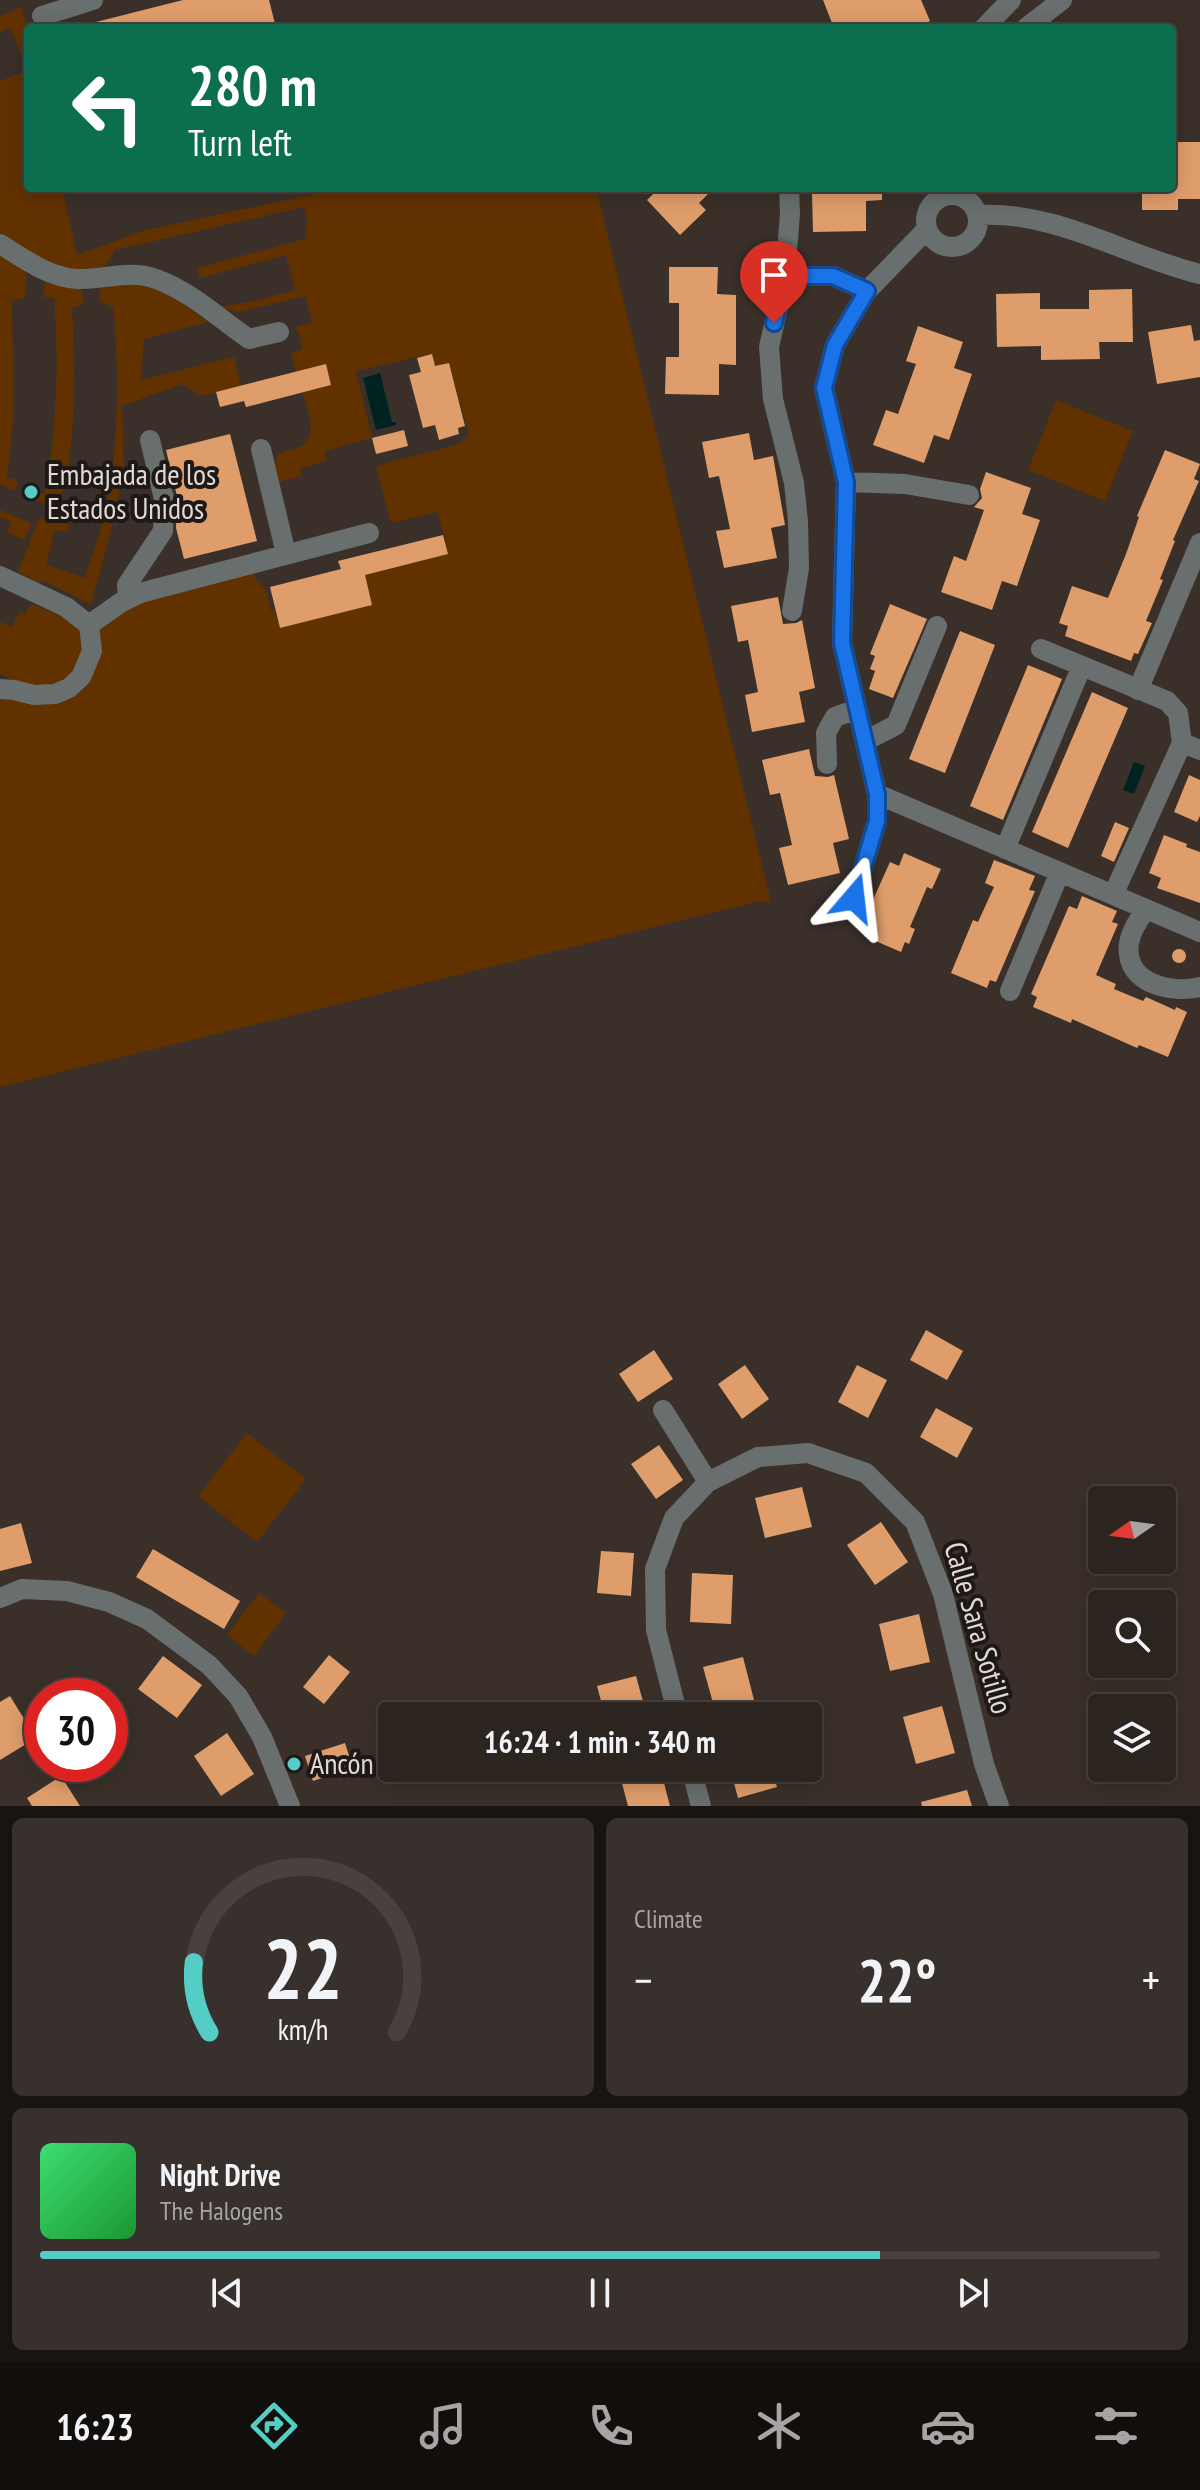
<!DOCTYPE html>
<meta charset="utf-8">
<style>
:root{--surface:#2c241f;--page:#38302c;--text:#f1f3f6;--muted:#a6a4a4;--line:#48413d;--accent:#54cdc7}
body{margin:0;font-family:"PT Sans Narrow",sans-serif;background:var(--page);color:var(--text);height:100vh;display:flex;flex-direction:column;font-size:30px;white-space:nowrap}
*{box-sizing:border-box;margin:0}
p{font-size:26px;color:var(--muted)}
.icon{flex:none;width:44px;height:44px;fill:none;stroke:currentColor;stroke-width:2;stroke-linecap:round;stroke-linejoin:round}
.map{position:relative;height:1806px;overflow:hidden}
.details{display:flex;flex-direction:column;gap:12px;padding:12px;background:#181411;flex:1}
.details>*{flex:none}
.guide{position:absolute;left:24px;top:24px;width:1152px;height:168px;border-radius:8px;box-shadow:0 4px 20px #0003,0 0 0 2px var(--line);background:#0b6e4f;color:#fff;overflow:hidden}
.needle{width:52px;rotate:256deg}
.controls{position:absolute;left:1088px;top:1486px;display:grid;gap:16px}
.controls a{display:grid;place-items:center;width:88px;height:88px;border-radius:8px;background:var(--surface);box-shadow:0 4px 20px #0003,0 0 0 2px var(--line);font-size:40px}
.speed{position:absolute;left:24px;top:1678px;display:flex;gap:16px;font-size:40px;font-weight:700;text-align:center}
.speed>*{display:grid;place-content:center;width:104px;height:104px;border-radius:50%;background:var(--surface);box-shadow:0 4px 20px #0003,0 0 0 2px var(--line);line-height:1}
.speed .limit{border:12px solid #d22;background:#fff;color:#111}
.pin{position:absolute;display:grid;place-items:center;width:68px;height:68px;color:#fff;margin:-82px -34px;border-radius:50% 50% 50% 0;rotate:-45deg;box-shadow:0 0 8px #0007}
.pin .icon{rotate:45deg}
.me{position:absolute;width:88px;margin:-44px;rotate:17deg;stroke-linejoin:round;filter:drop-shadow(0 0 6px #0008)}
.turn{display:flex;align-items:center;gap:28px;height:168px;padding:0 32px;font-size:36px}
.turn .icon{width:104px;height:104px;stroke-width:2.5}
.turn b{display:block;font-size:56px;line-height:68px}
.big{font-size:60px;font-weight:700;line-height:1.1}
.details .card{flex:1;display:flex;flex-direction:column;justify-content:center;gap:12px;min-width:0;padding:0 28px;border-radius:12px;background:var(--page)}
.details .dial{align-items:center;gap:0}
.dial svg{height:208px;overflow:visible;fill:none;stroke:var(--line);stroke-width:7;stroke-linecap:round;text-anchor:middle}
.dial text{fill:var(--text);stroke:none}
.song{display:flex;align-items:center;gap:24px}
.cover{width:96px;height:96px;border-radius:12px;background:linear-gradient(135deg,hsl(140 70% 55%),hsl(130 70% 35%))}
.played{height:8px;border-radius:4px;background:linear-gradient(90deg,var(--accent) 75%,var(--line) 75%)}
.keys{display:flex;justify-content:space-around;direction:ltr}
.heat{display:flex;justify-content:space-between;align-items:center;font-size:44px;direction:ltr}
.details .tiles{flex:1;display:grid;gap:12px;grid-template-columns:1fr 1fr}
.card:last-child{grid-column:span 2}
.trip{position:absolute;left:378px;top:1702px;width:444px;height:80px;border-radius:8px;background:var(--surface);box-shadow:0 4px 20px #0003,0 0 0 2px var(--line);font-weight:700;line-height:80px;text-align:center}
.tabs{display:flex;height:128px;justify-content:space-around;align-items:center;background:#120e0c;color:var(--muted)}
.tabs .icon{width:56px;height:56px}
.tabs .selected{color:var(--accent)}
.tabs b{font-size:36px;color:var(--text)}
.map>svg:first-child{display:block}
</style>
<div class="map">
<svg width="1200" height="1806" viewBox="0 0 1200 1806">
<rect width="100%" height="100%" fill="#3a3029"/>
<!-- green -->
<path fill="#623100" d="M22 7 28 35V188H62L77 255 146 230 343 188H596L771 902 760 901 0 1087V693L66 697 98 630 137 602 253 572 257 582 265 587 271 611 275 610 280 628 372 605 365 575 448 553 438 512 391 523 376 466 459 444 469 434 449 363 435 366 431 354 356 371 372 438 325 451 327 461 300 468 302 476 278 482C266 437 297 461 309 437 315 426 305 404 303 393L331 385 326 365 296 372 291 353 303 349 296 327 312 322 305 296 238 312 218 307 250 302 295 290 286 255 200 278 197 268 305 239 307 219 304 207 115 250 104 268 75 272 51 266 0 234V81L27 71 11 28 0 32V16Z
M0 254C27 270 30 266 24 298L12 301 14 413 7 478 16 480 18 484 16 489 12 490 0 484Z
M45 281 78 288 82 291 84 304 72 308C75 371 77 435 62 497L72 503V506L69 508 39 502 32 497 31 493 45 494C57 428 59 364 54 297H43Z
M138 284C165 291 186 303 207 322L144 339 141 380 234 357 241 386 201 396 182 384 122 406 124 470 109 539 91 604 42 580 40 583 18 572 39 518 68 524 70 526 66 532 55 530 46 565 85 578C90 561 97 543 102 525 119 454 120 378 113 307L101 302 99 292 102 286Z
M1056 400 1133 431 1105 501 1028 470Z
M0 510 31 523 25 540 7 532 11 522 0 517Z
M31 604C44 610 59 611 71 621 100 643 73 688 41 688 27 689 12 681 0 673V622L12 627 20 612 25 614Z
M247 1433 306 1479 257 1542 198 1496Z
M259 1593 286 1613 254 1656 227 1635Z"/>
<!-- water -->
<path fill="#002221" d="M380 373 392 422H396V425L376 430 363 378Z
M1134 762 1145 766 1134 794 1123 790Z"/>
<!-- building -->
<path fill="#df9d6b" d="M183 0H269L276 28H89L88 24Z
M823 0H921L930 21 913 28H834Z
M1172 142H1200V199H1178V210H1142V188H1172Z
M659 188H714L699 203 706 210 680 235 647 200Z
M825 188H882V200L866 201V231L813 232 812 194H825Z
M669 267H718L717 294 736 295V365L719 364V395L665 394 666 357H679V303H669Z
M1132 289 1133 342H1099L1100 359 1041 360V346L997 347 996 294 1040 293V309H1089V290Z
M1191 325 1194 341 1200 340V377L1157 384 1148 332Z
M918 326 963 342 954 368 972 374 949 440 934 435 924 463 873 445 886 410 898 414 916 364 906 361Z
M432 354 435 366 449 363 465 426 458 428 459 434 439 440 435 425 423 428 409 375 421 372 417 358Z
M326 364 331 385 246 407 244 401 220 407 216 392Z
M404 430 408 446 376 454 372 438Z
M749 433 754 460 773 456 785 525 771 528 777 558 724 568 716 531 730 529 719 476 709 478 702 442Z
M230 434 257 541 184 559 176 528 177 496 166 450Z
M1165 450 1200 464 1194 479 1199 481 1173 540 1175 541 1160 579 1163 580 1146 621 1152 623 1138 654 1134 653 1131 661 1065 636 1068 626 1059 623 1072 586 1108 598 1126 554 1139 517 1137 516Z
M986 472 1031 488 1022 514 1040 520 1017 586 1002 581 992 610 941 592 954 556 966 561 984 510 974 507 982 498 980 489Z
M443 535 448 554 365 575 372 605 280 628 270 587 341 569 338 561Z
M778 597 783 624 796 623 802 620 815 688 799 692 805 722 752 732 745 695 758 692 748 640 738 642 731 606Z
M890 604 927 619 893 698 869 689 875 671 870 669 875 656 870 654Z
M960 631 995 645 945 773 909 759Z
M1028 665 1062 679 1003 820 970 806Z
M1092 692 1128 708 1068 848 1032 832Z
M809 749 815 776 828 777 834 775 849 839 833 843 840 873 788 885 779 848 792 845 780 793 770 795 762 760Z
M1189 775 1200 780V816L1197 822 1174 812Z
M1115 822 1129 828 1114 862 1101 856Z
M1164 835 1187 844 1186 847 1200 852V903L1157 888 1161 878 1149 873Z
M904 853 941 869 932 889 927 887 910 927 915 929 909 944 905 942 901 952 864 936 869 924 863 922 890 862 899 866Z
M994 860 1035 876 1029 890 1035 891 996 982 990 980 987 988 951 973 973 920 978 922 994 887 985 883Z
M1082 896 1117 911 1112 922 1118 924 1096 975 1116 984 1114 989 1143 1001 1146 997 1175 1010 1176 1007 1187 1012 1168 1057 1139 1045 1137 1048 1072 1019 1071 1023 1033 1007 1037 997 1031 994 1069 906 1077 909Z
M1172 956a7 7 0 1 1 14 0a7 7 0 1 1-14 0Z
M926 1330 963 1351 947 1380 910 1360Z
M654 1350 673 1379 638 1402 619 1374Z
M745 1365 769 1399 742 1419 718 1384Z
M857 1365 887 1380 868 1418 838 1402Z
M936 1408 973 1428 957 1458 920 1437Z
M659 1445 683 1480 656 1499 631 1464Z
M802 1487 812 1527 765 1538 755 1498Z
M881 1522 908 1562 875 1585 847 1545Z
M21 1523 32 1563 0 1571V1529Z
M153 1549 240 1601 224 1629 136 1577Z
M601 1551 634 1553 631 1596 597 1593Z
M692 1573 733 1575 731 1624 690 1622Z
M919 1614 930 1662 890 1671 879 1624Z
M329 1655 350 1672 324 1704 303 1687Z
M163 1656 202 1685 177 1718 138 1689Z
M743 1657 755 1704 716 1714 703 1667Z
M636 1676 647 1716H605L597 1686Z
M10 1696 36 1738 0 1760V1702Z
M942 1706 955 1753 916 1764 903 1717Z
M227 1733 254 1774 221 1796 194 1756Z
M345 1743 353 1768 313 1781 305 1756Z
M618 1768H660L670 1806H628Z
M730 1768H772L777 1787 738 1798Z
M61 1776 80 1806H32L27 1798Z
M967 1790 972 1806H922L921 1802Z"/>
<g fill="none" stroke-linecap="round" stroke-linejoin="round">
<!-- minor -->
<path stroke="#686f6e" stroke-width="20" d="M42 16 93 0
M984 28 1011 0
M1026 28 1062 0
M789 188 790 214 785 276 769 347 773 399 794 483 798 521 799 568 792 611
M926 221a26 26 0 1 1 52 0a26 26 0 1 1-52 0Z
M977 215C1055 210 1126 256 1200 274
M0 244C24 259 48 277 77 279 104 280 130 269 156 279 190 291 220 319 249 339L279 332
M785 276H833L867 291
M261 449 286 554
M846 482 905 484 969 495
M0 576 66 607 89 625 92 651 81 677 69 688 55 694 34 695 14 690 0 689
M128 599 127 585 163 531 164 499 150 440
M89 625 120 603 140 593 369 533
M1041 649 1167 701 1178 713 1182 743 1200 750
M1138 690 1200 543
M865 741 896 725 937 626
M827 764 826 733 835 717 857 709
M877 794 1200 932
M1005 849 1081 668
M1113 895 1182 743
M854 898 877 821V794L842 643 846 482 824 388 835 345 867 291 927 229
M1146 909C1137 922 1126 938 1129 955 1133 986 1175 993 1200 987
M1010 991 1060 872
M663 1410 708 1482
M0 1598 22 1589 67 1591 109 1602 147 1619 209 1665 238 1696 262 1737 290 1806
M678 1716 656 1630 655 1569 674 1518 708 1482 758 1457 808 1453 866 1473 915 1522 943 1594 984 1764 999 1806
M691 1768 701 1806"/>
</g>
<g fill="none" stroke-linecap="round" stroke-linejoin="round">
<defs>
<path id="route" d="M774 323 785 276H833L867 291 835 345 824 388 846 482 842 643 877 794V821L854 898"/>
</defs>
<!-- route casing -->
<use href="#route" stroke="#114b97" stroke-width="20"/>
<!-- route -->
<use href="#route" stroke="#1a73e8" stroke-width="14"/>
</g>
<!-- markers -->
<g fill="#54cdc7" stroke="#1e1916" stroke-width="3">
<circle cx="31" cy="492" r="8"/>
<circle cx="294" cy="1764" r="8"/>
</g>
<g text-anchor="middle" stroke-width="8" stroke-linejoin="round" paint-order="stroke">
<!-- poi labels -->
<g font-size="30" fill="#e0d9d5" stroke="#1e1916" text-anchor="start">
<text x="47" y="485">Embajada de los<tspan x="47" dy="34">Estados Unidos</tspan></text>
<text x="310" y="1774">Ancón</text>
</g>
<!-- street labels -->
<g font-size="30" fill="#e0d9d5" stroke="#1e1916">
<text transform="translate(978 1628) rotate(74)" y="10">Calle Sara Sotillo</text>
</g>
</g>
</svg>
<div class="controls">
<a><svg class="needle" viewBox="-14 -14 28 28"><path d="M0-13l5 13h-10z" fill="#e53935"/><path d="M0 13l5-13h-10z" fill="#a6a4a4"/></svg></a>
<a><svg class="icon" aria-label="search" viewBox="0 0 24 24"><circle cx="10" cy="10" r="6"/><path d="M15 15l6 6"/></svg></a>
<a><svg class="icon" aria-label="layers" viewBox="0 0 24 24"><path d="M12 4l9 5-9 5-9-5zM3 14l9 5 9-5"/></svg></a>
</div>
<div class="speed"><div class="limit">30</div></div>
<div class="pin" style="left:774px;top:323px;background:#d93025"><svg class="icon" aria-label="arrive" viewBox="0 0 24 24"><path d="M6 21V4h12l-3 4 3 4H6"/></svg></div>
<svg class="me" style="left:854px;top:898px" viewBox="-20 -20 40 40"><path d="M0-17L14 15 0 8-14 15z" fill="#1a73e8" stroke="#fff" stroke-width="4"/></svg>
<div class="trip">16:24 · 1 min · 340 m</div>
<div class="guide">
<div class="turn"><svg class="icon" aria-label="left" viewBox="0 0 24 24"><path d="M17 20v-9H6M10 6l-5 5 5 5"/></svg><div><b>280 m</b>Turn left</div></div>
</div>
</div>
<section class="details">
<div class="tiles">
<div class="card dial"><svg viewBox="0 0 100 80">
<path d="M14 69A42 42 0 1 1 86 69"/>
<path d="M14 69A42 42 0 0 1 8 42" stroke="#54cdc7"/>
<text x="50" y="56" font-size="32" font-weight="700">22</text>
<text x="50" y="72" font-size="11">km/h</text>
</svg></div>
<div class="card"><p>Climate</p>
<div class="heat"><a>−</a><b class="big">22°</b><a>+</a></div>
</div>
<div class="card">
<div class="song"><i class="cover"></i><div><b>Night Drive</b><p>The Halogens</p></div></div>
<div class="played"></div>
<div class="keys"><svg class="icon" aria-label="previous" viewBox="0 0 24 24"><path d="M18 5L8 12l10 7zM5 5v14"/></svg><svg class="icon" aria-label="pause" viewBox="0 0 24 24"><path d="M8 5v14M16 5v14"/></svg><svg class="icon" aria-label="next" viewBox="0 0 24 24"><path d="M6 5l10 7-10 7zM19 5v14"/></svg></div>
</div>
</div>
</section>
<nav class="tabs">
<b>16:23</b>
<svg class="icon selected" aria-label="directions" viewBox="0 0 24 24"><path d="M12 3l9 9-9 9-9-9zM9 14v-3h6M13 9l2 2-2 2"/></svg>
<svg class="icon" aria-label="music" viewBox="0 0 24 24"><path d="M9 18V5l10-2v13"/><circle cx="6" cy="18" r="3"/><circle cx="16" cy="16" r="3"/></svg>
<svg class="icon" aria-label="phone" viewBox="0 0 24 24"><path d="M5 4h4l2 5-3 2q2 4 5 5l2-3 5 2v4C11 20 4 13 5 4z"/></svg>
<svg class="icon" aria-label="climate" viewBox="0 0 24 24"><path d="M12 3v18M4 7l16 10M4 17L20 7"/></svg>
<svg class="icon" aria-label="car" viewBox="0 0 24 24"><path d="M5 17H2v-5l4-1 3-4h7l3 4 3 1v5h-3M9 17h6M6 11h13"/><circle cx="7" cy="17" r="2"/><circle cx="17" cy="17" r="2"/></svg>
<svg class="icon" aria-label="filters" viewBox="0 0 24 24"><path d="M4 7h16M4 17h16"/><circle cx="9" cy="7" r="2"/><circle cx="15" cy="17" r="2"/></svg>
</nav>
